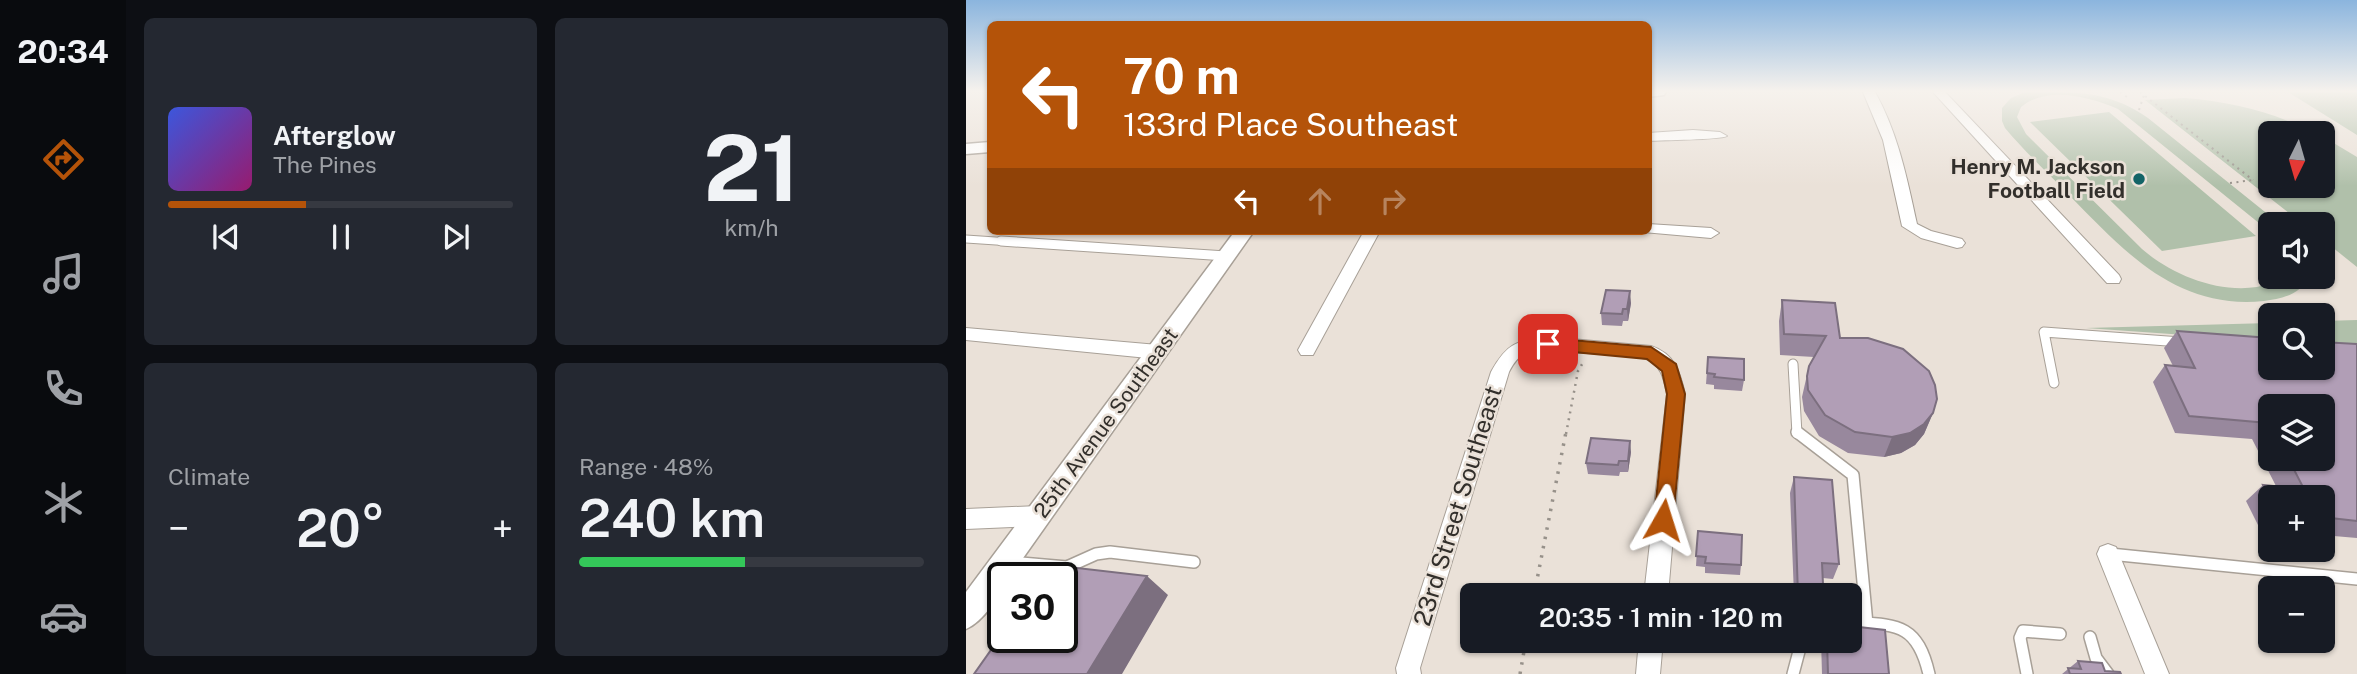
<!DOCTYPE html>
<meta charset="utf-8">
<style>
:root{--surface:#171b24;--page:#242831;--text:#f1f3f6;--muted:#9ea1a6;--line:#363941;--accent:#b45309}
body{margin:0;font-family:"Public Sans",sans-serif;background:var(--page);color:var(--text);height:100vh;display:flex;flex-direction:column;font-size:26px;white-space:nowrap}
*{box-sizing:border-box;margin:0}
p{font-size:23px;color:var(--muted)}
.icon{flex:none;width:38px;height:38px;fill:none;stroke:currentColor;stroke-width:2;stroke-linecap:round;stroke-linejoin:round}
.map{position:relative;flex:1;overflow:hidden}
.drawer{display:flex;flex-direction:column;gap:18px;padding:18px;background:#0d0f14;width:840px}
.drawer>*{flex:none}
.guide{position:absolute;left:21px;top:21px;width:665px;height:214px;border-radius:10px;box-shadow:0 2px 5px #0004;background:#b45309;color:#fff;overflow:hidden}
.needle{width:46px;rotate:185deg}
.tools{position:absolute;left:1292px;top:121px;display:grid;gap:14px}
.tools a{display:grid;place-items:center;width:77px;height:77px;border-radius:10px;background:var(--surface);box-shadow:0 2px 5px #0004;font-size:35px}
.speed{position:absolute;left:21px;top:562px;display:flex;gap:14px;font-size:35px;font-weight:700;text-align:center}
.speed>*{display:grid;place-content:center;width:91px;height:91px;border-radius:50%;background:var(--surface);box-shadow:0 2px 5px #0004;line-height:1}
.speed .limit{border:4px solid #111;border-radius:10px;background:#fff;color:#111}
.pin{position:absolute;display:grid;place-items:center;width:60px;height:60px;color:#fff;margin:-30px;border-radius:14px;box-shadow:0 4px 10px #0006}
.me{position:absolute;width:77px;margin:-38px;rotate:6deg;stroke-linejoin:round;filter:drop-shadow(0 0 5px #0008)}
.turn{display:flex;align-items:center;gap:24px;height:147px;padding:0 21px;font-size:32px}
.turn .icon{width:91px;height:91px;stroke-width:2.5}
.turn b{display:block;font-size:49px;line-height:60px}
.lanes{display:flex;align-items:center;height:66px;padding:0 21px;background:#0003;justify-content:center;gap:35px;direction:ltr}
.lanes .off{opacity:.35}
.big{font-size:52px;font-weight:600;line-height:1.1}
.drawer .widget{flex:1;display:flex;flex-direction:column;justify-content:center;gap:10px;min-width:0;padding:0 24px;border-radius:10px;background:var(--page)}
.drawer .dial{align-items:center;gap:0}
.dial b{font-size:91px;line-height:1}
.song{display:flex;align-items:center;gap:21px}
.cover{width:84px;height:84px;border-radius:10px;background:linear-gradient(135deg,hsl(230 70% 55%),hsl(320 70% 35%))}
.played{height:7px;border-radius:4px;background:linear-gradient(90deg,var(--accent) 40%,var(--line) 40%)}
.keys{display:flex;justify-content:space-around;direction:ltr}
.heat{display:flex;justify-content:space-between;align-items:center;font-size:38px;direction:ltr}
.charge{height:10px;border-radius:5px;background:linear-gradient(90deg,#34c759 48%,var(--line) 0)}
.drawer .tiles{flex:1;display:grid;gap:18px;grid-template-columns:repeat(2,1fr)}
.trip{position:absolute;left:494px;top:583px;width:402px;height:70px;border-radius:10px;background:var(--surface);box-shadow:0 2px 5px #0004;font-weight:600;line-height:70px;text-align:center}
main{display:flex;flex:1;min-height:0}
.dock{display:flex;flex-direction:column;width:126px;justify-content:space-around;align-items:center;background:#090b0e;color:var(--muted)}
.dock .icon{width:49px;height:49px}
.dock .on{color:var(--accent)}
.dock b{font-size:32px;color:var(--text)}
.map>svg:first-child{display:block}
</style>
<main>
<nav class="dock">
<b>20:34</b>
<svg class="icon on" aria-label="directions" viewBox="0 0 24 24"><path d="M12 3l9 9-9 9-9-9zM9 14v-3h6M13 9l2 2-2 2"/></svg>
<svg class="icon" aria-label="music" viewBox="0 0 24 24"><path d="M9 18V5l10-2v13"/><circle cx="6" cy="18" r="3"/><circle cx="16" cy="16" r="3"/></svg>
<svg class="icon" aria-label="phone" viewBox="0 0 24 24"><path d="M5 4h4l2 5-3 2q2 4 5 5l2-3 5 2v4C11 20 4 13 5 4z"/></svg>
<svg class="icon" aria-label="climate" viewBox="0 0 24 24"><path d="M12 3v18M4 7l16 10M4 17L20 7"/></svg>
<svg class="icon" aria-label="car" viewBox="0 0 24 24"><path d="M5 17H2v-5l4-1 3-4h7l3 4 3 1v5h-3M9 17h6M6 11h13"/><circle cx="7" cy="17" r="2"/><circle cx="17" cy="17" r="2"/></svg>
</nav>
<section class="drawer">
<div class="tiles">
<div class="widget">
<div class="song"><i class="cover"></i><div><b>Afterglow</b><p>The Pines</p></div></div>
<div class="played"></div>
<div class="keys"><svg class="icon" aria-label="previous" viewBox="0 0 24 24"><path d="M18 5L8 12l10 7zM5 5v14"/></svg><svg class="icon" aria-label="pause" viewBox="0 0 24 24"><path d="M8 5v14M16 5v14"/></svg><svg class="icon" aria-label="next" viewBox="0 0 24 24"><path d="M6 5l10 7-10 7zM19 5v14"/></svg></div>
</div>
<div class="widget dial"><b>21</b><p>km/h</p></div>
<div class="widget"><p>Climate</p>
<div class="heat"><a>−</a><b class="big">20°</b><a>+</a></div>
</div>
<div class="widget"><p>Range · 48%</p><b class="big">240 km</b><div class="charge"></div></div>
</div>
</section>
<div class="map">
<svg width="1391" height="674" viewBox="0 0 1391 674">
<rect width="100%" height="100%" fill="#eae1d8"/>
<!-- green -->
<path fill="#b0c0aa" d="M1059 92C1106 92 1141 89 1182 118L1314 224H1304V232L1152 109C1124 97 1081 85 1055 107L1051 117 1060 134 1176 249C1206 275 1251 293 1291 287 1301 285 1307 279 1315 276 1323 274 1335 276 1343 277 1335 294 1316 299 1298 301 1210 310 1158 251 1103 195 1082 173 1059 152 1039 128L1036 121V108L1045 98Z
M1322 92H1391V135Z
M1219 98C1266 102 1307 112 1349 133H1304V186H1356V136L1391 157V267L1356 239V224H1337L1179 100Z
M1143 112 1290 236 1196 251 1064 122Z
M1391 320V347L1356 345V321Z
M1304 323V341L1120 328Z"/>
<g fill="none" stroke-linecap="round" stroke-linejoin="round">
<defs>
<path id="service-far2" d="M0 239 61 243"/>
<path id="service-far1" d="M35 241 260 256
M827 364 831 434
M1088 383 1078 332 1215 342"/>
<path id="service" d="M831 432 887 475 901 624
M1144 554 1391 579
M45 562 101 567 130 554 144 552 228 562
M884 622C931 625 951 623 963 674
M1124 637 1130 658 1142 674
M827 674 836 640
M1061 674 1054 638 1057 631 1094 634"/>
<path id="minor" d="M897 92H909C932 133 941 178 951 224L965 231 996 239 999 243 996 247 991 248 955 238 936 226 917 140Z
M967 92H979L1153 275 1155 279 1153 283H1141Z
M727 130 754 132 761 136C755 140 696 140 682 141V133Z
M682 224 745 228 753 233 745 238 677 232 682 231Z
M398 231H414L347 355H335L332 350Z
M0 328 192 345 198 347 201 352 198 357 192 359 0 340Z
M582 337 685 346C709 354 714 372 719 394L702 595H678L701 394C698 380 696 365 680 359 668 355 572 349 561 353 552 356 547 364 543 372L454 668 455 674H431L430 668 525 372C541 343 550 341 582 337Z
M72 506 80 509 83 516 80 523 72 526 0 529V509Z
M1142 544 1150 547 1203 674H1179L1131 554 1134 547Z
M673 640H697L694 674H670Z"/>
<path id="tertiary" d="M682 92H700L698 95 682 97Z
M24 142V152L0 154V144Z
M269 231H288L43 578H37C37 595 16 622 0 629V592Z"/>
</defs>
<!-- service-far2 casing -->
<use href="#service-far2" stroke="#a8a097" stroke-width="9"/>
<!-- service-far1 casing -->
<use href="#service-far1" stroke="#a8a097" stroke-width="11"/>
<!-- service casing -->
<use href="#service" stroke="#a8a097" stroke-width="14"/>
<!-- minor casing -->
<use href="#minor" stroke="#a8a097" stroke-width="2"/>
<!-- tertiary casing -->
<use href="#tertiary" stroke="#a8a097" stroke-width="3"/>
<!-- path-far2 -->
<path stroke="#97918a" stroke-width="2" stroke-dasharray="2 4.5" stroke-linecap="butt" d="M1154 92 1161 97
M1174 92 1287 180
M1173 110 1178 95
M1264 183 1287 180"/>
<!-- path-far1 -->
<path stroke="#97918a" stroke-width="2.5" stroke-dasharray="2 5" stroke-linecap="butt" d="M600 434 612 371 618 361"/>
<!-- path -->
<path stroke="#97918a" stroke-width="3.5" stroke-dasharray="2.5 7" stroke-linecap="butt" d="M568 595 600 432
M554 674 560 640"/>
<!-- service-far2 -->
<use href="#service-far2" stroke="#fff" stroke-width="7"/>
<!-- service-far1 -->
<use href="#service-far1" stroke="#fff" stroke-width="9"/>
<!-- service -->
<use href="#service" stroke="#fff" stroke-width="11"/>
<!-- minor -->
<use href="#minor" fill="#fff" fill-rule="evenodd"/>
<!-- tertiary -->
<use href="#tertiary" fill="#fff" fill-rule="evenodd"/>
</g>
<!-- wall -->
<path fill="#98889d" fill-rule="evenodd" d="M816 300 874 338 967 413 958 434 949 445 935 453 918 457 882 453 853 436 838 411 836 397 843 366 848 357 814 355 813 321Z
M665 303 662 321H657L656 326 636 325 635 313Z
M1211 331 1391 344V538L1356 535V497H1304V530L1294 529 1280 501 1297 485 1310 486 1286 439 1209 433 1187 382 1199 365 1207 366 1198 348ZM1304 406 1356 458H1304Z
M742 357 778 380 776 391 748 389V385L740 384Z
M665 452 662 472H654L653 476 622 474 620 463Z
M828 477 873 564 867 579 857 578V584L854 595H828L824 493Z
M732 531 775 565 774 575 739 573V567L730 566Z
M855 640H884L923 674H856Z
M1112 661 1139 671 1155 674H1096Z"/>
<!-- shaded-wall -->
<path fill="#7c6f7f" d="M664 291 665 303 662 321 661 309Z
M967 413 958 434 949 445 935 453 918 457 926 437Z
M664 441 665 452 662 472V461Z
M181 576 202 595 156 674H121Z"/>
<!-- building -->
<path fill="#b19eb6" stroke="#7c6f7f" stroke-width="2" d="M640 290 664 291 661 309H657L656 314 635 313Z
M816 300 869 303 874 338H902L937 349 963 371 969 385 971 399 967 413 958 424 944 433 926 437 889 432 859 415 842 390 841 376 843 366 860 336 818 334Z
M1211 331 1304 338V368H1356V342L1391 344V521L1356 517V497H1304V498L1297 485 1338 489 1322 458H1356V406H1304V426L1302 423 1223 416 1199 365 1229 368Z
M742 357 778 359V380L748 377 749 374 741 373Z
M625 438 664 441 662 461H653L652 465 620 463Z
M828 477 866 480 873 564 856 563 857 584H853L854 595H832Z
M732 531 776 535 775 565 739 563 740 557 730 556Z
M85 565 181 576 121 674H8L37 633V637H96V578H77Z
M884 626 919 630 923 674H862L861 640H884Z
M1112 661 1136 663 1139 671 1154 672 1155 674H1104L1102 668 1115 669Z"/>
<!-- sky -->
<linearGradient id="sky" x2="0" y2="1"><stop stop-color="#8bb5de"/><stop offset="0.49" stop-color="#f6f2ed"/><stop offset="1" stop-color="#f6f2ed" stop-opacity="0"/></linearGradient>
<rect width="1391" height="186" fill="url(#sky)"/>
<!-- route -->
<path fill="#b45309" stroke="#753606" stroke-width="2" d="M582 338 685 347 710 364 719 394 707 520 704 526 697 528 690 526 688 520 701 394 696 371 681 359 576 349 574 344Z"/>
<!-- markers -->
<circle fill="#146467" stroke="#eae1d8" stroke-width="2.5" cx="1173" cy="179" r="7"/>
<g text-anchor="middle" stroke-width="5" stroke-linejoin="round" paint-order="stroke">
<!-- poi labels -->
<g font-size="21" font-weight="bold" fill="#322f2b" stroke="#eae1d8" text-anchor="end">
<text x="1159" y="174">Henry M. Jackson<tspan x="1159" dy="24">Football Field</tspan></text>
</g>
<!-- street labels -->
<g font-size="21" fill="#322f2b" stroke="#eae1d8">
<text transform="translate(140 423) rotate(-54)" y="7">25th Avenue Southeast</text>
</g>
<!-- near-street labels -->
<g font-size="24" fill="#322f2b" stroke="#eae1d8">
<text transform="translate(492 506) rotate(-73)" y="8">23rd Street Southeast</text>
</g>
</g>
</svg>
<div class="tools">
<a><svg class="needle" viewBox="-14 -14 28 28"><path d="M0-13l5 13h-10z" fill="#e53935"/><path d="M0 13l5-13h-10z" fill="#9ea1a6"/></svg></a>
<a><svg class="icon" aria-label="sound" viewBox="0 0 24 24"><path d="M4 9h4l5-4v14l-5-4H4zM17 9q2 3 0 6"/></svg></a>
<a><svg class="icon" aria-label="search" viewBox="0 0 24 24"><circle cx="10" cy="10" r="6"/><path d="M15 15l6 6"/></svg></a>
<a><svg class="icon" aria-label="layers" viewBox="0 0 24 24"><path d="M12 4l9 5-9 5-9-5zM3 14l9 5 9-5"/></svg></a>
<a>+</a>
<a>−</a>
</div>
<div class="speed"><div class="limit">30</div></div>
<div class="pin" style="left:582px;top:344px;background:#d93025"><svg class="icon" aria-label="arrive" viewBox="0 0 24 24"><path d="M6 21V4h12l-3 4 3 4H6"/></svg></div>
<svg class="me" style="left:697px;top:520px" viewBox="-20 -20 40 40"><path d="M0-17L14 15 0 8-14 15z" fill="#b45309" stroke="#fff" stroke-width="4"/></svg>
<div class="trip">20:35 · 1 min · 120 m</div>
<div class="guide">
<div class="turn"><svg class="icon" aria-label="left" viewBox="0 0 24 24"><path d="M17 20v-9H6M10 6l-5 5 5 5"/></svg><div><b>70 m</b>133rd Place Southeast</div></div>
<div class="lanes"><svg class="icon" aria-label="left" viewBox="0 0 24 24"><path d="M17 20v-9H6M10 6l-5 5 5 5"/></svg><svg class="icon off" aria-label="ahead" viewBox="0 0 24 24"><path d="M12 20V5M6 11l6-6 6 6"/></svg><svg class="icon off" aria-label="right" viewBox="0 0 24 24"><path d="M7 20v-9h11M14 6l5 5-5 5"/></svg></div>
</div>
</div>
</main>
